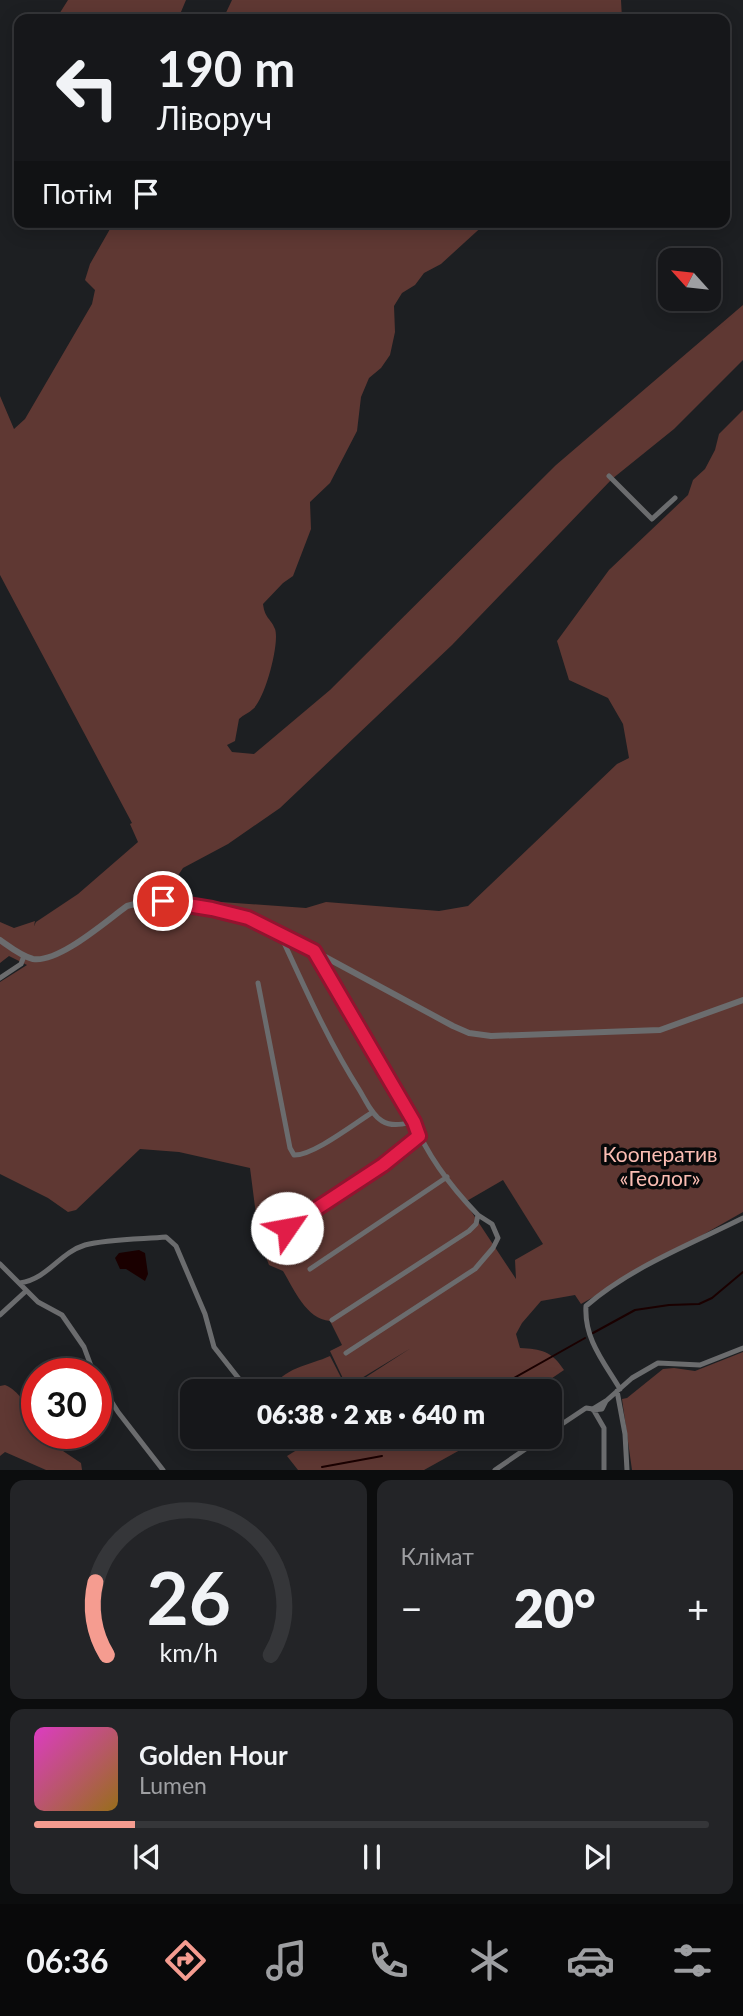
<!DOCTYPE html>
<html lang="uk">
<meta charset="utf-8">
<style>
:root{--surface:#16171a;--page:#232427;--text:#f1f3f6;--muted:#9e9fa2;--line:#353639;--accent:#f59c90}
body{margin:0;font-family:Lato,sans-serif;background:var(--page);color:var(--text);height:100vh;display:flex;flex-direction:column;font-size:26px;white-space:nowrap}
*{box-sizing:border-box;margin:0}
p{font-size:23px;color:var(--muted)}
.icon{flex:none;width:38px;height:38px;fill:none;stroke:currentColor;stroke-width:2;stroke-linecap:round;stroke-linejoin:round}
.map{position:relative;height:1470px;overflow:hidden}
.side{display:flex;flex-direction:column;gap:10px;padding:10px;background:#0c0d0e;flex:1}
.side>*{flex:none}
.hud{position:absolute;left:14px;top:14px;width:716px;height:214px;border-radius:14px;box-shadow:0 4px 18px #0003,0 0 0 2px var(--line);background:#16171a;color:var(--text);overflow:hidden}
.needle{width:46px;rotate:297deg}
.fabs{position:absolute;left:658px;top:248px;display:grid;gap:14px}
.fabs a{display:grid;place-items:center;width:63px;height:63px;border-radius:14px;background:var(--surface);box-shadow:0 4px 18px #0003,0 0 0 2px var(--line);font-size:35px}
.speed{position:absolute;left:21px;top:1358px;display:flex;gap:14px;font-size:35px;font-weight:700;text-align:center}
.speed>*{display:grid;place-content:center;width:91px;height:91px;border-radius:50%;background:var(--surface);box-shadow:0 4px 18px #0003,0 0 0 2px var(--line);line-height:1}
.speed .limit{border:10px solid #d22;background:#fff;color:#111}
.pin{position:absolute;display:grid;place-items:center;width:60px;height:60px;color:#fff;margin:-30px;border:4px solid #fff;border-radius:50%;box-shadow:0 2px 7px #0007}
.me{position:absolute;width:77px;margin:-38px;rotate:57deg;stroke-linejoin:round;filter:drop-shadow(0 0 5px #0008)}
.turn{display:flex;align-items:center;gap:24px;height:147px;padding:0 28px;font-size:32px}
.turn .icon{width:91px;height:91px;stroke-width:2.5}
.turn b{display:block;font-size:49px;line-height:60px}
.then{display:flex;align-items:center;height:66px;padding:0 28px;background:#0003;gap:14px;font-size:26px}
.big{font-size:52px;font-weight:800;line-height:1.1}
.side .card{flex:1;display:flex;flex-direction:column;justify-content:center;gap:10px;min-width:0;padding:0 24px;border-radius:14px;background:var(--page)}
.side .dial{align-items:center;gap:0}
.dial svg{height:182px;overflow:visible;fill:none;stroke:var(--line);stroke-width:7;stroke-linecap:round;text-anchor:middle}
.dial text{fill:var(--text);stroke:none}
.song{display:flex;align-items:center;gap:21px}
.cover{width:84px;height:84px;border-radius:10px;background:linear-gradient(135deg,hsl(310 70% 55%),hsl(40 70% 35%))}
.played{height:7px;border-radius:4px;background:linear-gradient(90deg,var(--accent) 15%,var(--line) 15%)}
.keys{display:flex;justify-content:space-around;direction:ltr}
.heat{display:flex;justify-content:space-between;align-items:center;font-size:38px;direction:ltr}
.side .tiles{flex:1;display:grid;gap:10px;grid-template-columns:1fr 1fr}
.card:last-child{grid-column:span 2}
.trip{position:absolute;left:180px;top:1379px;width:382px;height:70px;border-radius:14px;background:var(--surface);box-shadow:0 4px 18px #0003,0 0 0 2px var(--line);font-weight:800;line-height:70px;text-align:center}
.tab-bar{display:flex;height:112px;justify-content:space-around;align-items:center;background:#09090a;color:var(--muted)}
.tab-bar .icon{width:49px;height:49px}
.tab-bar .on{color:var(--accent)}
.tab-bar b{font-size:32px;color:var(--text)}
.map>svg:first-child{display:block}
</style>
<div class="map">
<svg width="743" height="1470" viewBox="0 0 743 1470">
<rect width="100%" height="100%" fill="#1d1f22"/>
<!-- green -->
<path fill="#5f3833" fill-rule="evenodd" d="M68 0H186L178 19H56Z
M232 0H621L622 19H223Z
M114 222H487L441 264 424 273 415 285 402 293 394 306 395 332 390 355 381 368 369 378 361 397 357 431 330 483 310 502 311 529 293 576 283 583 263 604C265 619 270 617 275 629 280 643 265 699 253 709 249 713 243 715 239 719L235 741 227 745 232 752 254 754 330 690 556 465 743 305V360L674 429 612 479 452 645 280 808 228 844 183 868 173 883 193 900 306 908 326 902 439 911 468 906 617 764 629 758 623 724 608 698 569 680 557 641 609 570 688 495 693 480 705 469 715 450 719 434 743 410V1212L581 1304 575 1295 541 1301 522 1323 516 1334 520 1348C541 1349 552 1351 564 1370L533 1391H351L349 1388 411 1348 347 1387 330 1351 342 1345 330 1321C306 1319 294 1289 283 1271L269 1265 259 1238 250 1168 179 1152 140 1149 76 1210 68 1212 48 1198 0 1174V982L27 965 9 956 0 963V922L14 928 35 921 34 926 36 922 78 894 138 842 130 824 132 823 0 575V396L14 429 25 419 92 304 95 290 85 280 90 264ZM503 1180 543 1244 515 1260 516 1279 465 1202Z
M743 1352V1470H632L622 1399 627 1398 663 1369 674 1368 695 1371Z
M330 1356 348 1391H272C280 1368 311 1365 330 1356Z
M5 1385C21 1392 21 1403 37 1411V1433H50L60 1449 81 1463 82 1470H46L5 1452 0 1456V1386Z
M318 1437H479L478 1440 424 1470H298L287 1456Z"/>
<!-- water -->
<path fill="#1a0000" d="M139 1250 145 1253 148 1274 145 1281 126 1269H120L115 1258 119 1253Z"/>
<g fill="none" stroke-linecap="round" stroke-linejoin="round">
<!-- stream -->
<path stroke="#1a0000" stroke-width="2" d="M593 1333 635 1310 669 1305 699 1304 712 1298 743 1272
M491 1391 585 1338
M400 1450 420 1437
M322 1467 382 1456"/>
<!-- minor -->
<path stroke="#6b6c6e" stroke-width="5" d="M609 476 652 519 675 498
M279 932C304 986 328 1041 360 1091 366 1101 372 1115 382 1121 392 1127 403 1124 414 1122
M314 951 414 1122C427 1155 453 1189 478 1215L476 1224 469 1231 332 1320
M0 978 21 964 24 956
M258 983 290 1148 294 1155C313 1156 355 1123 373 1112
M287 1228 397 1156 419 1136
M0 1264 38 1302 62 1315 84 1347 94 1374
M310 1269 447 1177
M20 1283C49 1278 59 1253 85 1245 107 1239 143 1239 166 1237L176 1246 205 1314 214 1347 247 1389
M0 1315 26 1291
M346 1353 475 1269 493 1248 498 1238 492 1224 478 1215
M96 1377 118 1412 163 1470
M620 1389C604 1362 584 1339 586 1306 631 1267 691 1244 743 1218
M617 1391 625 1434 627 1470
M593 1409 604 1428V1470
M593 1410 602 1409 606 1401 632 1378 658 1363 700 1365 743 1348
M550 1432 586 1408 593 1409 606 1401
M495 1470 543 1437"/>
<!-- tertiary -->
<path stroke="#6b6c6e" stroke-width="6" d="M0 940C10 947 21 956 33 959 59 963 106 921 127 906L146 901H163L212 909 248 918 279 932 453 1026 469 1033 491 1036 660 1030 743 1000"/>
</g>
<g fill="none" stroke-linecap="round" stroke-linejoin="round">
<defs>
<path id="route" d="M163 901 212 909 248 918 314 951 414 1122 419 1136 383 1165 287 1228"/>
</defs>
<!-- route casing -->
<use href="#route" stroke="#92132f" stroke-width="18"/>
<!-- route -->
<use href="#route" stroke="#e11d48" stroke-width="12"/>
</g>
<g text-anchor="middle" stroke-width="7" stroke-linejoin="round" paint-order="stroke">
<!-- park labels -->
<g font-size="21" fill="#fbbdb3" stroke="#08090a">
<text x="660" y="1162">Кооператив<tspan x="660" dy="24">«Геолог»</tspan></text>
</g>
</g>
</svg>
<div class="fabs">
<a><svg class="needle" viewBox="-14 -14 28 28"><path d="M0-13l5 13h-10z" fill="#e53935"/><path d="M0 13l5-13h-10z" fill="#9e9fa2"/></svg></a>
</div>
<div class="speed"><div class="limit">30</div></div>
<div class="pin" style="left:163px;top:901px;background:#d93025"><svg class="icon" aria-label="arrive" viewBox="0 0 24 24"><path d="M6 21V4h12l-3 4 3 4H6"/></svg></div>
<svg class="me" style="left:287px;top:1228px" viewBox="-20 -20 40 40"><circle r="19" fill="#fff"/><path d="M0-13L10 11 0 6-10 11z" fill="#e11d48"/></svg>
<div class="trip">06:38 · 2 хв · 640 m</div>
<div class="hud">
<div class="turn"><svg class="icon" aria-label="left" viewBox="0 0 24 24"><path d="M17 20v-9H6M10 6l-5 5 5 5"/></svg><div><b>190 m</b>Ліворуч</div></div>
<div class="then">Потім<svg class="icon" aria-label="arrive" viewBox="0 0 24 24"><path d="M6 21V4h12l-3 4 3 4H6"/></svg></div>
</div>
</div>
<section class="side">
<div class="tiles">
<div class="card dial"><svg viewBox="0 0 100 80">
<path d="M14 69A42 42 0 1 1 86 69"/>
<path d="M14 69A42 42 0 0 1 9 37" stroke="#f59c90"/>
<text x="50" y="56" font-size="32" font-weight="700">26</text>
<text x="50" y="72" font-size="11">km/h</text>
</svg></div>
<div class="card"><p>Клімат</p>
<div class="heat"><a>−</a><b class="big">20°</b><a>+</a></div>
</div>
<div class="card">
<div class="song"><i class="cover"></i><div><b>Golden Hour</b><p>Lumen</p></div></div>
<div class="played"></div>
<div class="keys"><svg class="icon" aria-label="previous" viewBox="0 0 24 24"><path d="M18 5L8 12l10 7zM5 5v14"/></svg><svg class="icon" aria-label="pause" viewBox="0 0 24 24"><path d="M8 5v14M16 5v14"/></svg><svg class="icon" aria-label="next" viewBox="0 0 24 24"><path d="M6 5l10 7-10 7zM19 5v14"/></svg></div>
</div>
</div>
</section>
<nav class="tab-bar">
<b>06:36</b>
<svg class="icon on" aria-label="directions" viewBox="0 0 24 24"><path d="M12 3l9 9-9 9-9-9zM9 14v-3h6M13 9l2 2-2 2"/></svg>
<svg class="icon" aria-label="music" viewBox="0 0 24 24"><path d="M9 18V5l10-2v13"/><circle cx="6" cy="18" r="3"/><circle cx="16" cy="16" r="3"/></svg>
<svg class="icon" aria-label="phone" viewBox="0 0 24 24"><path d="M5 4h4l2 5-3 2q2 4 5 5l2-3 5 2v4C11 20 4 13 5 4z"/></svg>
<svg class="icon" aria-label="climate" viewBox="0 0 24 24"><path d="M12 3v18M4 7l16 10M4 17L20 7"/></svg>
<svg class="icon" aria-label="car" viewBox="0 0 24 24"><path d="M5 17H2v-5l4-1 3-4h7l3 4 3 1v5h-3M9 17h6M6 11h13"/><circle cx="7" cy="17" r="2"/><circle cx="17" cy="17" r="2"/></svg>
<svg class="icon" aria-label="filters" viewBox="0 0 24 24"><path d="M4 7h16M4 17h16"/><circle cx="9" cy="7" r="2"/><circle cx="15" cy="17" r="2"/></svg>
</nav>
